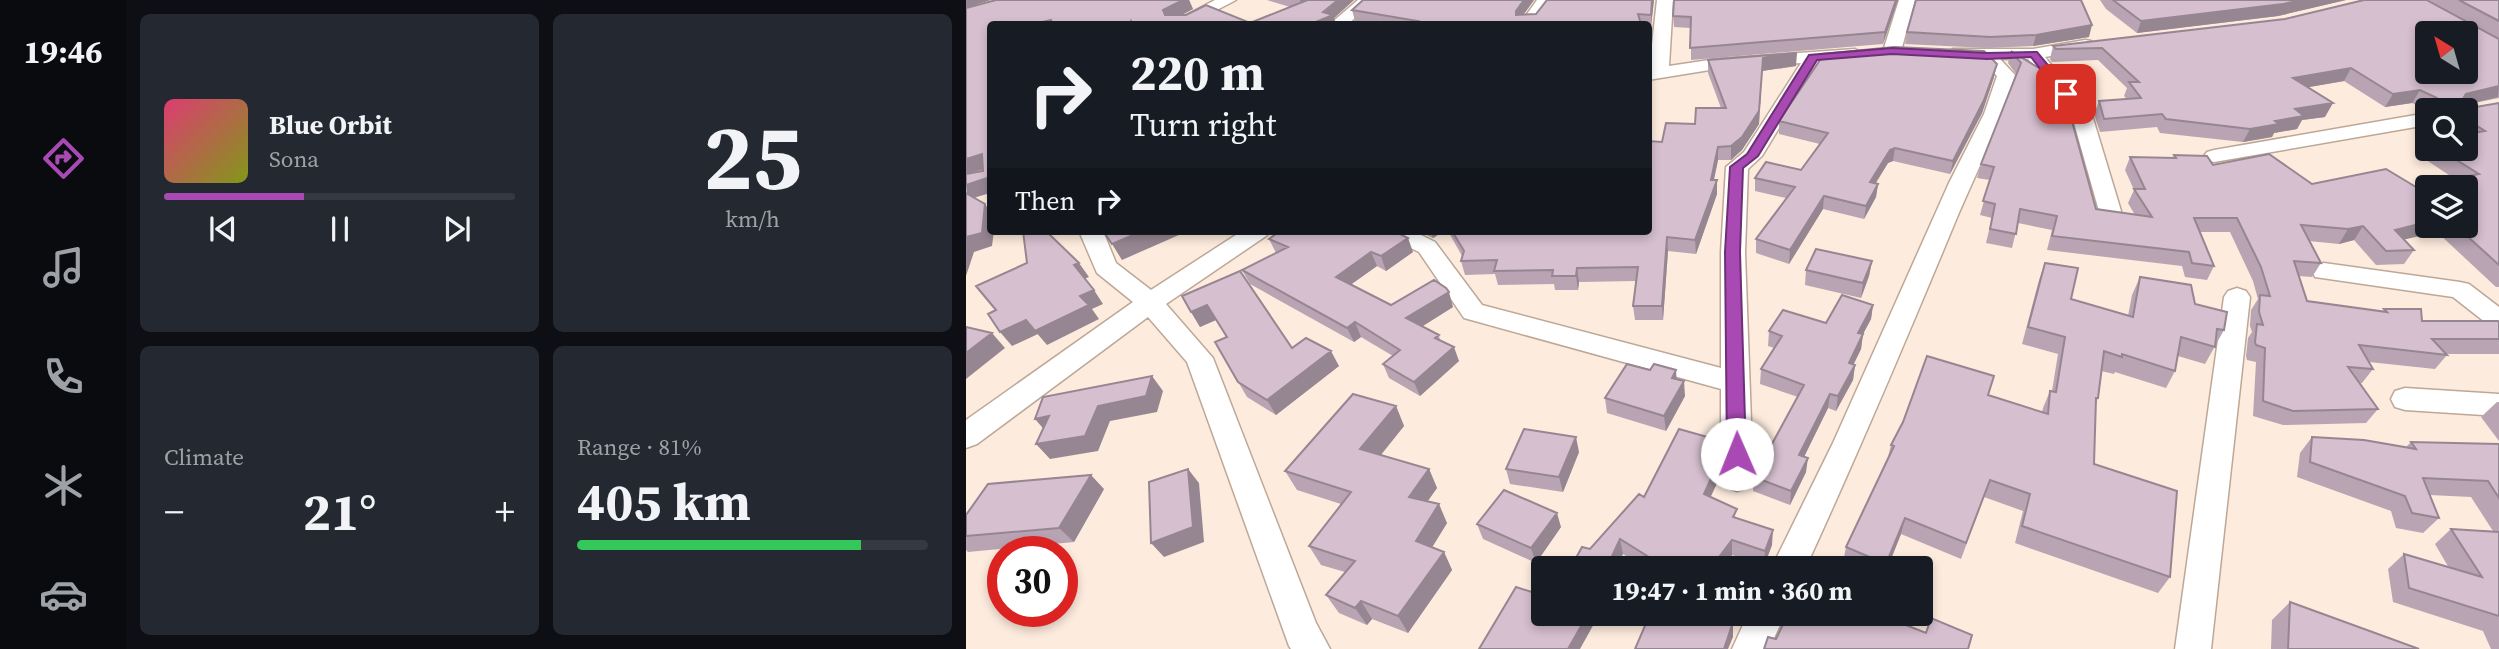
<!DOCTYPE html>
<meta charset="utf-8">
<style>
:root{--surface:#171b24;--page:#242831;--text:#f1f3f6;--muted:#9ea1a6;--line:#363941;--accent:#a94ab4}
body{margin:0;font-family:"Source Serif 4",serif;background:var(--page);color:var(--text);height:100vh;display:flex;flex-direction:column;font-size:26px;white-space:nowrap}
*{box-sizing:border-box;margin:0}
p{font-size:23px;color:var(--muted)}
.icon{flex:none;width:38px;height:38px;fill:none;stroke:currentColor;stroke-width:2;stroke-linecap:round;stroke-linejoin:round}
.map{position:relative;flex:1;overflow:hidden}
.details{display:flex;flex-direction:column;gap:14px;padding:14px;background:#0d0f14;width:840px}
.details>*{flex:none}
.guide{position:absolute;left:21px;top:21px;width:665px;height:214px;border-radius:7px;box-shadow:0 4px 10px #0003;background:#171b24;color:var(--text);overflow:hidden}
.needle{width:46px;rotate:323deg}
.buttons{position:absolute;left:1449px;top:21px;display:grid;gap:14px}
.buttons a{display:grid;place-items:center;width:63px;height:63px;border-radius:7px;background:var(--surface);box-shadow:0 4px 10px #0003;font-size:35px}
.speed{position:absolute;left:21px;top:536px;display:flex;gap:14px;font-size:35px;font-weight:700;text-align:center}
.speed>*{display:grid;place-content:center;width:91px;height:91px;border-radius:50%;background:var(--surface);box-shadow:0 4px 10px #0003;line-height:1}
.speed .limit{border:10px solid #d22;background:#fff;color:#111}
.pin{position:absolute;display:grid;place-items:center;width:60px;height:60px;color:#fff;margin:-30px;border-radius:14px;box-shadow:0 4px 10px #0006}
.me{position:absolute;width:77px;margin:-38px;rotate:359deg;stroke-linejoin:round;filter:drop-shadow(0 0 5px #0008)}
.turn{display:flex;align-items:center;gap:24px;height:147px;padding:0 28px;font-size:32px}
.turn .icon{width:91px;height:91px;stroke-width:2.5}
.turn b{display:block;font-size:49px;line-height:60px}
.then{display:flex;align-items:center;height:66px;padding:0 28px;background:#0003;gap:14px;font-size:26px}
.big{font-size:52px;font-weight:700;line-height:1.1}
.details .card{flex:1;display:flex;flex-direction:column;justify-content:center;gap:10px;min-width:0;padding:0 24px;border-radius:10px;background:var(--page)}
.details .dial{align-items:center;gap:0}
.dial b{font-size:91px;line-height:1}
.song{display:flex;align-items:center;gap:21px}
.cover{width:84px;height:84px;border-radius:10px;background:linear-gradient(135deg,hsl(340 70% 55%),hsl(70 70% 35%))}
.played{height:7px;border-radius:4px;background:linear-gradient(90deg,var(--accent) 40%,var(--line) 40%)}
.keys{display:flex;justify-content:space-around;direction:ltr}
.heat{display:flex;justify-content:space-between;align-items:center;font-size:38px;direction:ltr}
.charge{height:10px;border-radius:5px;background:linear-gradient(90deg,#34c759 81%,var(--line) 0)}
.details .tiles{flex:1;display:grid;gap:14px;grid-template-columns:repeat(2,1fr)}
.trip{position:absolute;left:565px;top:556px;width:402px;height:70px;border-radius:7px;background:var(--surface);box-shadow:0 4px 10px #0003;font-weight:700;line-height:70px;text-align:center}
main{display:flex;flex:1;min-height:0}
.dock{display:flex;flex-direction:column;width:126px;justify-content:space-around;align-items:center;background:#090b0e;color:var(--muted)}
.dock .icon{width:49px;height:49px}
.dock .selected{color:var(--accent)}
.dock b{font-size:32px;color:var(--text)}
.map>svg:first-child{display:block}
</style>
<main>
<nav class="dock">
<b>19:46</b>
<svg class="icon selected" aria-label="directions" viewBox="0 0 24 24"><path d="M12 3l9 9-9 9-9-9zM9 14v-3h6M13 9l2 2-2 2"/></svg>
<svg class="icon" aria-label="music" viewBox="0 0 24 24"><path d="M9 18V5l10-2v13"/><circle cx="6" cy="18" r="3"/><circle cx="16" cy="16" r="3"/></svg>
<svg class="icon" aria-label="phone" viewBox="0 0 24 24"><path d="M5 4h4l2 5-3 2q2 4 5 5l2-3 5 2v4C11 20 4 13 5 4z"/></svg>
<svg class="icon" aria-label="climate" viewBox="0 0 24 24"><path d="M12 3v18M4 7l16 10M4 17L20 7"/></svg>
<svg class="icon" aria-label="car" viewBox="0 0 24 24"><path d="M5 17H2v-5l4-1 3-4h7l3 4 3 1v5h-3M9 17h6M6 11h13"/><circle cx="7" cy="17" r="2"/><circle cx="17" cy="17" r="2"/></svg>
</nav>
<section class="details">
<div class="tiles">
<div class="card">
<div class="song"><i class="cover"></i><div><b>Blue Orbit</b><p>Sona</p></div></div>
<div class="played"></div>
<div class="keys"><svg class="icon" aria-label="previous" viewBox="0 0 24 24"><path d="M18 5L8 12l10 7zM5 5v14"/></svg><svg class="icon" aria-label="pause" viewBox="0 0 24 24"><path d="M8 5v14M16 5v14"/></svg><svg class="icon" aria-label="next" viewBox="0 0 24 24"><path d="M6 5l10 7-10 7zM19 5v14"/></svg></div>
</div>
<div class="card dial"><b>25</b><p>km/h</p></div>
<div class="card"><p>Climate</p>
<div class="heat"><a>−</a><b class="big">21°</b><a>+</a></div>
</div>
<div class="card"><p>Range · 81%</p><b class="big">405 km</b><div class="charge"></div></div>
</div>
</section>
<div class="map">
<svg width="1533" height="649" viewBox="0 0 1533 649">
<rect width="100%" height="100%" fill="#fdebdd"/>
<g fill="none" stroke-linecap="round" stroke-linejoin="round">
<defs>
<path id="minor" d="M249 0H270L224 24H204Z
M392 0H410L382 24H364Z
M571 0H587L570 24H554Z
M691 0H707L703 66 750 59 889 49 898 54 889 59 853 62 796 156 782 169 779 252 787 478 782 487 771 491 760 487 755 478V389L498 318 453 252 420 236 416 231H447L469 242 516 305 755 368V252L760 167 778 152 835 63 750 69 682 80Z
M933 0H949L935 51 926 56 917 51Z
M1119 40 1125 41 1128 45 1125 49 1079 57 1126 115 1155 211 1152 216H1136L1133 211 1106 116 1062 59H1034L1049 75C1033 130 1006 180 985 232 938 345 890 458 839 569H805L867 443 983 183 1018 114 1031 76 1014 59H987L978 54 987 49H1067Z
M1461 113V125L1248 162 1241 160 1238 156 1241 152 1248 150Z
M113 231H137L150 263 185 290 276 231H304L300 236 200 304 247 358 350 623 364 649H325L323 646 221 362 182 317 11 444 0 448V420L167 302 131 273Z
M1358 263 1494 282 1503 284 1533 307V329L1524 326 1487 297 1349 277 1346 271 1349 265Z
M1271 288 1280 291 1284 297 1245 649H1209L1258 297 1262 291Z
M1439 388 1533 394V416L1439 410 1429 407 1425 399 1429 391Z
M782 614H819L803 649H766Z"/>
</defs>
<!-- minor casing -->
<use href="#minor" stroke="#bda897" stroke-width="3"/>
<!-- minor -->
<use href="#minor" fill="#fff" fill-rule="evenodd"/>
</g>
<!-- wall -->
<path fill="#b8a4b2" fill-rule="evenodd" d="M30 0H223L227 9 215 15H220L240 5 284 23 324 7 301 0H388L368 18 370 24H24V177L0 185V8Z
M568 0 558 14H570L688 0 685 26H682V24H408L389 21 386 10Z
M932 0 917 44 725 60V28L708 27 707 16Z
M950 0 1123 37 1067 46 1021 48 939 44 941 32Z
M1134 0H1380L1312 16 1171 33 1140 9Z
M1463 0H1533V38Z
M1319 19 1533 39V98L1508 103 1510 107 1533 103V287H1530L1471 232 1438 239 1448 250 1438 264 1410 265 1388 240 1373 244 1343 241 1355 263 1346 277 1333 276 1341 301 1417 311 1418 309 1456 321 1533 322V354H1480L1481 355 1469 369 1403 362 1407 369 1396 383H1394L1412 409 1400 423 1317 425 1287 416 1290 362 1281 360 1280 356 1282 338 1286 332 1284 326 1285 310 1292 299 1287 281 1264 232H1234L1248 266 1241 280 1219 277 1216 266 1081 250 1086 230 1052 223 1046 248 1020 243 1026 218 1014 215 1024 180 1011 178 1015 164 1050 74 1042 63 1045 51 1086 76 1130 209 1169 215 1162 203 1168 190 1159 170 1164 157 1207 158 1208 155 1247 165 1346 184 1450 187 1489 179 1451 154 1461 140V149H1500V110H1461L1446 103 1419 107 1378 81 1342 87 1359 117 1336 120 1331 129 1308 133 1306 137 1277 142 1194 133 1191 127 1134 132 1128 114 1133 101 1161 99 1158 96 1161 88 1132 60 1086 62 1084 59 1087 46ZM1500 187V226H1461Z
M855 54 1028 77 1016 113 984 174 927 161 922 163 910 183 912 184 910 197 898 219 857 209 823 264 790 253V239L820 198 789 191V178L835 170 854 144 813 134V121L855 59Z
M742 60 830 66 796 71 793 124 776 150 765 160H752L748 180H751V194L730 254 702 251 697 320H669L667 306 670 281 613 282 612 290H589L588 284 532 285 529 274 499 275 495 261 496 256 482 231H682L696 142 755 108 742 73Z
M452 231H478L467 238Z
M303 239 447 252 420 271 411 266 385 284 425 305 487 307 456 326 473 335 474 341 493 361 454 396 423 378 417 364 427 356 395 337 388 342 284 284 276 270 310 253Z
M906 261 903 276 895 298 839 285 840 270Z
M1079 263 1105 299 1162 316 1166 295 1174 277 1229 304 1258 330 1239 364 1212 356 1209 371 1200 388 1149 372 1148 374 1135 371 1132 398 1130 403 1128 464 1204 577 1192 593 1049 543 1057 511 1018 497 995 559 935 534 921 569H890L877 563 880 547 922 457 925 445 1022 395 1076 412 1077 408 1084 391H1086L1092 354 1056 344 1073 280Z
M216 296 326 348 373 366 310 415 281 397 249 342 260 337 250 320 234 327Z
M907 305 905 319 897 334 895 349 887 365H889L887 380 870 411 862 408 838 457 840 472 824 505 787 491 788 477 832 397 794 384 795 369 808 348 802 346 803 331 860 323Z
M711 379 719 396 700 431 641 413 639 398Z
M1531 402H1533V441L1515 417Z
M430 406 438 426 415 455 463 469 471 488 461 502 481 523 466 547 478 552 486 570 442 633 406 619 401 625 373 613 360 595 379 572 355 565 343 546 375 504 331 490 319 471Z
M1346 437 1440 447 1445 442 1533 444V649H1525L1517 631 1427 602 1422 569 1438 554 1483 568 1469 544 1485 529 1527 531 1505 497 1464 495 1473 518 1457 533 1430 528 1425 511 1331 477 1334 453Z
M613 452 597 492 544 484 540 469Z
M753 479 744 497 806 545 798 566 766 555 756 569H680L657 554 624 549 678 497Z
M138 489 108 542 2 552 0 550V515Z
M511 524 595 527 570 563 517 539Z
M1324 602 1453 649H1305L1306 620Z"/>
<!-- shaded-wall -->
<path fill="#968691" d="M0 0H25L0 8Z
M217 0H223L227 9 203 22 199 15 197 10Z
M372 0H388L368 18 370 24H345Z
M558 0H568L552 22 550 11Z
M686 0H688L685 26V15Z
M930 0H932L917 44 919 32Z
M1336 0H1380L1312 16 1171 33 1175 21Z
M85 20 88 24H68Z
M1126 25 1123 37 1067 46 1070 35Z
M831 53 830 66 796 71 793 124 776 150 765 160V146L797 58Z
M1031 64 1028 77 1016 113 984 174 987 161Z
M1385 68 1378 81 1321 91 1327 78Z
M1533 86 1532 97 1491 107 1500 94Z
M1454 90 1446 103 1419 107 1427 94Z
M1367 103 1359 117 1336 120 1331 129 1308 133 1306 137 1277 142 1284 129 1309 121 1329 109Z
M752 147V160L745 193V180Z
M929 148 927 161 922 163 902 195 904 182 924 150Z
M16 154 24 167 0 174V159Z
M24 177V193L1 200 0 185Z
M751 180V194L730 254 729 240Z
M912 184 910 197 898 219 900 206Z
M858 196 857 209 823 264 824 250Z
M19 204 24 211V231H28L26 246 8 252 0 276V237Z
M1461 222V226H1475L1471 232 1419 244 1429 230Z
M1397 226 1388 240 1373 244 1382 229Z
M177 231H222L156 260 146 244Z
M465 231H478L467 238Z
M701 237 702 251 697 320 696 306Z
M442 238 447 252 420 271 415 256Z
M405 252 411 266 376 291 370 277Z
M906 261 903 276 895 298 897 283Z
M113 263 123 277 118 279 108 265Z
M611 268 613 282 612 290 610 276Z
M128 290 137 304 126 309 133 319 81 345 69 331 114 296Z
M483 292 487 307 446 333 440 318Z
M241 305 250 320 234 327 225 312Z
M907 305 905 319 890 347 892 333Z
M60 320 72 334 46 346 34 332Z
M389 322 395 337 388 342 381 328Z
M26 333 39 348 0 379V353Z
M897 334 895 349 881 378 883 363Z
M488 347 493 361 454 396 448 382Z
M365 351 373 366 310 415 301 400Z
M889 365 887 380 870 411 872 396Z
M710 370 711 385 706 378Z
M186 376 197 391 191 412 144 421 132 451 84 459 70 444 132 406Z
M718 381 719 396 700 431 698 416Z
M864 394 862 408 832 469 833 455Z
M430 406 438 426 404 468 394 449Z
M83 416 82 434 69 419Z
M610 437 613 452 597 492 593 477Z
M752 455 753 479 739 509 738 494Z
M842 458 840 472 824 505 825 491Z
M222 469 233 483 238 542 198 557 185 543Z
M463 469 471 488 451 516 443 497Z
M125 475 138 489 108 542 93 528Z
M473 504 481 523 459 559 450 541Z
M591 513 595 527 570 563 565 548Z
M939 518 935 534 921 569H919Z
M807 530 806 545 798 566 799 551Z
M654 539 657 554 650 569H640Z
M766 540V555L756 569H744Z
M478 552 486 570 442 633 432 616Z
M395 601 406 619 401 625 389 608Z
M622 614H627L629 622 614 649H602Z
M767 622V637L762 649H758Z"/>
<!-- building -->
<path fill="#d6bfcf" stroke="#968691" stroke-width="2" fill-rule="evenodd" d="M30 0H217L197 10 199 15H220L240 5 284 23 339 1 334 0H372L357 12 367 15 345 24H167L165 21 164 24H87L85 20 68 24H24V177L0 185V174L17 171 16 154 0 159V8Z
M397 0H558L550 11V15L570 14 581 0H686L685 15 672 14 675 24H448L452 21 386 10Z
M708 0H930L919 32 724 48 725 17 707 16Z
M950 0H1115L1126 25 1070 35 1024 37 941 32Z
M1147 0H1336L1317 4 1175 21Z
M1398 0H1461L1533 39V86L1500 94 1498 97 1506 99 1510 107 1533 103V265L1490 226H1500V187H1461V222L1429 230 1448 250 1420 251 1397 226 1382 229 1335 225 1355 263 1328 261 1341 301 1421 312 1418 309H1455L1456 321H1532L1533 322V339H1466L1481 355 1393 345 1407 369 1382 367 1412 409 1327 411 1297 401 1299 348 1290 345 1289 342 1291 324 1297 325 1293 312 1294 295 1304 296 1295 267 1271 218H1228L1248 266 1226 263 1223 252 1086 236 1091 216 1054 209 1050 234 1024 229 1029 204 1017 201 1028 167 1015 164 1055 63 1045 51 1086 76 1098 92 1130 209 1186 217 1168 189H1179L1164 157 1210 158 1208 155 1241 156 1247 165 1303 154 1346 184 1420 169 1450 187 1513 174 1473 149H1500V134L1519 131 1500 119V110H1486L1472 102 1471 98 1454 90 1427 94 1385 68 1327 78 1367 103 1329 109 1338 116 1309 121 1313 124 1284 129 1200 119 1196 114 1138 119 1133 101 1175 98 1163 82H1173L1136 48 1090 49 1087 46 1319 19ZM1461 33H1500V72H1461Z
M1493 0H1533V21Z
M928 47 1018 51 1031 64 1018 100 987 161 929 148 924 150 904 182 912 184 900 206 858 196 824 250 790 239 829 187 789 178 800 162 835 170 862 133 813 121 858 54H855Z
M831 53 797 58 793 111 776 137 765 146 752 147 745 180H751L729 240 701 237 696 306H667L672 267 611 268 610 276H586L587 270 528 271 531 260 495 261 498 251 486 231H682V141L696 142 700 123 729 124 730 108H760L742 60Z
M0 193 19 204 16 233 0 237Z
M57 231H80L113 263 108 265 128 290 114 296 123 305 69 331 60 320 34 332 22 314 30 310 10 286 61 263Z
M137 231H177L146 244Z
M314 231H428L442 238 415 256 405 252 370 277 425 305 468 280 480 288 483 292 440 318 473 335 469 338 488 347 448 382 417 364 434 350 389 322 381 328 276 270 322 247 303 239Z
M850 249 906 261 897 283 840 270Z
M1079 263 1112 268 1105 299 1167 317 1174 277 1225 285 1229 304 1261 312 1258 330 1251 329 1249 347 1215 337 1209 371 1156 354V357L1138 351 1132 398H1130L1128 464 1211 491 1204 577 1056 526 1064 494 1024 480 1000 543 939 518 920 564 880 547 928 446 925 445 937 422 961 356 1028 376 1022 395 1082 414 1084 391 1090 392 1099 337 1062 327Z
M274 271 326 348 340 338 365 351 301 400 272 382 249 342 261 337 241 305 225 312 216 296Z
M876 295 907 305 892 333 897 334 883 363 889 365 872 396 864 394 833 455 842 458 825 491 788 477 838 385 795 369 816 336 803 331 817 310 860 323Z
M0 327 26 333 0 353Z
M661 364 684 370 688 364 710 370 706 378 718 381 698 416 639 398Z
M186 376 180 396 132 406 119 436 70 444 83 416 69 419 77 397Z
M387 394 430 406 394 449 463 469 443 497 473 504 450 541 478 552 432 616 395 601 389 608 360 595 389 561 343 546 385 492 319 471Z
M558 429 610 437 593 477 540 469Z
M713 429 752 440V463L738 494 771 509 767 517 807 530 799 551 766 540 744 569H702L654 539 640 569H604L616 547 624 549 673 494 678 497Z
M1346 437 1398 440 1450 449 1445 442 1533 444V498L1522 481 1457 478 1473 518 1446 513 1439 496 1344 462Z
M222 469 227 527 185 543 183 482Z
M125 475 93 528 0 536V515L22 484Z
M538 490 591 513 565 548 511 524Z
M1485 529 1533 532V616L1443 588 1438 554 1516 577Z
M550 587 578 596V614H622L602 649H513Z
M1324 602 1453 649H1322Z
M684 614H739L767 622 758 649H669Z
M822 614H912L960 633 965 618 1006 635 1002 649H798L802 637 810 639Z"/>
<!-- route -->
<path fill="#a94ab4" stroke="#6e3075" stroke-width="2" d="M926 48 1021 53 1071 52 1106 94 1096 97 1065 57 1021 59 926 54 851 60 792 156 777 168 774 252 780 454 777 459 771 462 764 459 761 454 759 252 764 167 781 154 843 55Z"/>
</svg>
<div class="buttons">
<a><svg class="needle" viewBox="-14 -14 28 28"><path d="M0-13l5 13h-10z" fill="#e53935"/><path d="M0 13l5-13h-10z" fill="#9ea1a6"/></svg></a>
<a><svg class="icon" aria-label="search" viewBox="0 0 24 24"><circle cx="10" cy="10" r="6"/><path d="M15 15l6 6"/></svg></a>
<a><svg class="icon" aria-label="layers" viewBox="0 0 24 24"><path d="M12 4l9 5-9 5-9-5zM3 14l9 5 9-5"/></svg></a>
</div>
<div class="speed"><div class="limit">30</div></div>
<div class="pin" style="left:1100px;top:94px;background:#d93025"><svg class="icon" aria-label="arrive" viewBox="0 0 24 24"><path d="M6 21V4h12l-3 4 3 4H6"/></svg></div>
<svg class="me" style="left:771px;top:454px" viewBox="-20 -20 40 40"><circle r="19" fill="#fff"/><path d="M0-13L10 11 0 6-10 11z" fill="#a94ab4"/></svg>
<div class="trip">19:47 · 1 min · 360 m</div>
<div class="guide">
<div class="turn"><svg class="icon" aria-label="right" viewBox="0 0 24 24"><path d="M7 20v-9h11M14 6l5 5-5 5"/></svg><div><b>220 m</b>Turn right</div></div>
<div class="then">Then<svg class="icon" aria-label="right" viewBox="0 0 24 24"><path d="M7 20v-9h11M14 6l5 5-5 5"/></svg></div>
</div>
</div>
</main>
